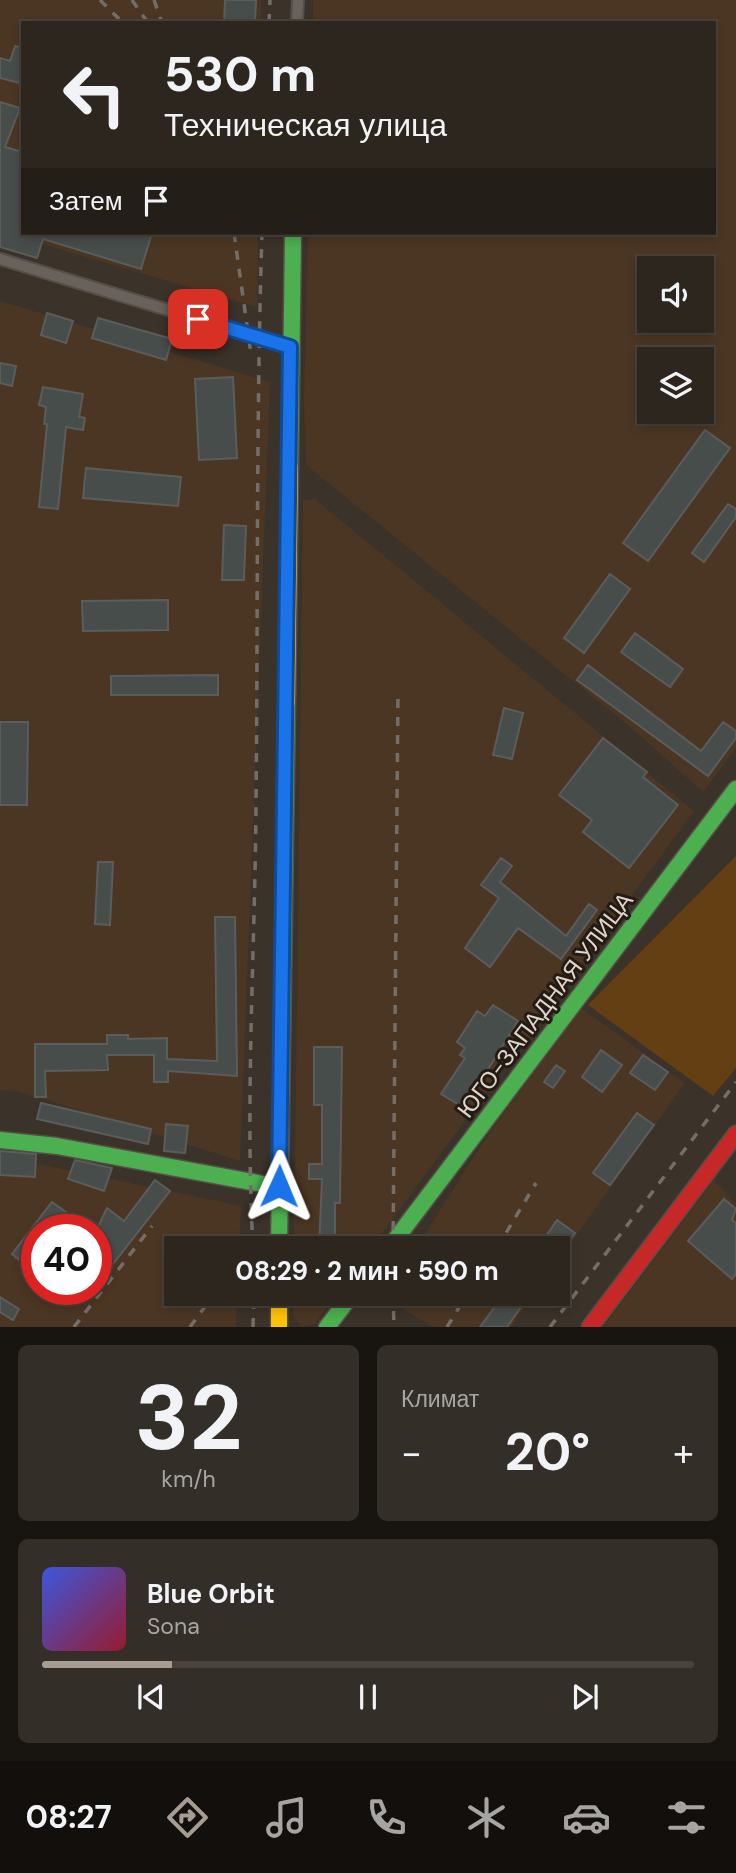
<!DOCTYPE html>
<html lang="ru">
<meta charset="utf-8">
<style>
:root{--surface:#2c261f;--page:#342e28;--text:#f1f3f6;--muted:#a6a5a4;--line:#48433d;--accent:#a69c92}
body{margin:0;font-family:"DM Sans",sans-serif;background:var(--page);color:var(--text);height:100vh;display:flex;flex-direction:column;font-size:26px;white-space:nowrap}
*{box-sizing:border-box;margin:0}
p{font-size:23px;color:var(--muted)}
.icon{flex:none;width:38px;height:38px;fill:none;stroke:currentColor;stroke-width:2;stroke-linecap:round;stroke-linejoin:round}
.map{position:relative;height:1327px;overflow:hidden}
.panel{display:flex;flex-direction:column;gap:18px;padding:18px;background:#181511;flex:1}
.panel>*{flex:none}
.top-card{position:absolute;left:21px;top:21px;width:695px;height:214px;border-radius:0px;box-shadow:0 4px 10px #0003,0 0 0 2px var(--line);background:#2c261f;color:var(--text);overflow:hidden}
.controls{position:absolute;left:637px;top:256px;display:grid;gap:14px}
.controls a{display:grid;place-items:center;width:77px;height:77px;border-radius:0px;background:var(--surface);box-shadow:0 4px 10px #0003,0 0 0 2px var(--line);font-size:35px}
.speed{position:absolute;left:21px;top:1214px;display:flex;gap:14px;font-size:35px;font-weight:700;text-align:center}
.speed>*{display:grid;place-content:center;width:91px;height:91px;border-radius:50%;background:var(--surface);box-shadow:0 4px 10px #0003,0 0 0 2px var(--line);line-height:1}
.speed .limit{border:10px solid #d22;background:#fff;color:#111}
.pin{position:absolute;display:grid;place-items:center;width:60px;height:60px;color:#fff;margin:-30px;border-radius:14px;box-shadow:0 4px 10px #0006}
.me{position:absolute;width:77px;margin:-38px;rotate:1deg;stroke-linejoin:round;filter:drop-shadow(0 0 5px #0008)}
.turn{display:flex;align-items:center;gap:24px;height:147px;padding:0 28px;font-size:32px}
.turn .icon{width:91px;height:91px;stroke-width:2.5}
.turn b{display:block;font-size:49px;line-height:60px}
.then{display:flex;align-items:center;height:66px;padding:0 28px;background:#0003;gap:14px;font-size:26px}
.big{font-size:52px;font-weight:700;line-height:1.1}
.panel .widget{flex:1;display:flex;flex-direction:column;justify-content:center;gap:10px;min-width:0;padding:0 24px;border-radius:10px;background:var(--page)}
.panel .dial{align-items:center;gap:0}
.dial b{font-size:91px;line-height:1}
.song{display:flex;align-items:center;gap:21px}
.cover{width:84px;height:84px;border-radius:10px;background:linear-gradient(135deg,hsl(230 70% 55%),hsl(350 70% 35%))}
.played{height:7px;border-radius:4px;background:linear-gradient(90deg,var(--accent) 20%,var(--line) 20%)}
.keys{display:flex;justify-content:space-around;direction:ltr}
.heat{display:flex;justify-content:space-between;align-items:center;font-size:38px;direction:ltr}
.panel .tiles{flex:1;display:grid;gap:18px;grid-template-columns:1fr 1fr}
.widget:last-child{grid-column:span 2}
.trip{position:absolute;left:164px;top:1236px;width:406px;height:70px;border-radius:0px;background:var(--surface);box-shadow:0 4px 10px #0003,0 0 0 2px var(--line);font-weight:700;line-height:70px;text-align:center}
.menu{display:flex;height:112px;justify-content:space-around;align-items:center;background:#120f0c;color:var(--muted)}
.menu .icon{width:49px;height:49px}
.menu .on{color:var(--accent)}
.menu b{font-size:32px;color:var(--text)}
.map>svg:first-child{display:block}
</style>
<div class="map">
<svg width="736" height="1327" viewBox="0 0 736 1327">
<rect width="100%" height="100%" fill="#3b3229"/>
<!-- built -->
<path fill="#4b3623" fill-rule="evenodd" d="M0 0H261V23H23V233H258L257 307 0 232Z
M313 0H736V748L703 792 636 732 306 465 304 402 308 233H714V23H313ZM649 268H702V320H649ZM649 359H702V411H649Z
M0 301 270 382 240 1161 18 1091 0 1090Z
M315 499 694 811 371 1248H294L303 500Z
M581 1008 685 1083 558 1261V1248H416L487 1136Z
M0 1156 241 1206 239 1248H177V1293H237L236 1327H0ZM37 1230H96V1290H37Z
M714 1180 736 1204V1327H603Z
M294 1293H338L315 1324 301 1327 293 1315Z
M402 1293H535L511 1327H433L403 1309Z"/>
<!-- green -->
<path fill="#653f14" d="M736 856V1068L713 1096 588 1005Z"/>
<!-- building -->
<path fill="#474d4b" stroke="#5b5d5b" stroke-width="2" d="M225 0H256L255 23H224Z
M15 46 23 48V84L0 78V58L10 61Z
M0 102 20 108 5 147 23 152V233H152L141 269 43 239 37 258 0 247Z
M47 313 73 321 66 343 41 335Z
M98 318 172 339 166 360 92 338Z
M0 363 16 366 12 386 0 383Z
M233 377 237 458 199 460 195 379Z
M43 387 83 394 79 417 85 418 83 430 66 427 58 509 39 507 47 424H44L46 407 39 405Z
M705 430 730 448 648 561 623 543Z
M86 468 181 477 178 506 83 498Z
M728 504 736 509V517L704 562 692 553Z
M224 525 246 526 244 580H222Z
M610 574 630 589 584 653 564 638Z
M168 600V630L83 631 82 601Z
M635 633 683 669 670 687 621 652Z
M588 665 701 751 723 722 736 731V738L708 776 577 680Z
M218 675V695H111V676Z
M504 708 523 713 512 759 493 755Z
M0 722H28L27 805H0Z
M603 738 647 772 643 777 678 805 629 868 583 832 592 820 559 795Z
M501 858 512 866 500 882 566 936 589 904 597 910 561 959 518 928 490 967 465 948 499 898 481 885Z
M98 862H113L110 925 95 924Z
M215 917H235L237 1076 168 1071V1082H154V1055H107L108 1070 45 1071 46 1097H35V1044H107V1035H128V1039L167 1038V1059L217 1061Z
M493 1005 518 1021 464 1108 441 1094 465 1058 460 1055 465 1048 457 1042 477 1011 485 1016Z
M314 1047H342L340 1203H335V1248H319L322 1179H309V1164H322V1105H314Z
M601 1050 622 1065 602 1092 582 1077Z
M643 1055 668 1072 655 1090 630 1073Z
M556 1065 565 1071 553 1088 544 1082Z
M41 1103 151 1129 148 1144 37 1119Z
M637 1113 654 1125 610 1185 593 1173Z
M166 1124 188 1126 185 1153 164 1151Z
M0 1151 36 1154 35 1177 0 1175Z
M75 1160 112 1168 104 1191 68 1179Z
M155 1180 170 1191 109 1269 96 1259V1231L107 1208 124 1221Z
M724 1199 736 1209 732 1220 736 1223V1274L732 1279 688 1241Z
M52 1202 77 1220 69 1230H37V1256L28 1267 12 1254Z
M557 1220 575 1233 564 1248H538Z
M505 1293H531L507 1327H480Z
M0 1297 19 1309 13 1320 0 1312Z"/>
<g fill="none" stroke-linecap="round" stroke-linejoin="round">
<defs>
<path id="street" d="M297 23 298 0
M0 259 290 347"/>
<path id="fast" d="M290 467 293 233
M0 1140 57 1146 279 1187
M279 1248 287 703
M389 1248 736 789
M327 1327 353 1293"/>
<path id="slow" d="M287 703 290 467
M279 1293V1327"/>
<path id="jam" d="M590 1327 736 1134"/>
</defs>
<!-- street casing -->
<use href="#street" stroke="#564e47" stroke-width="14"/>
<!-- fast casing -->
<use href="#fast" stroke="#564e47" stroke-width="19"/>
<!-- slow casing -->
<use href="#slow" stroke="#564e47" stroke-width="19"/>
<!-- jam casing -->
<use href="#jam" stroke="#564e47" stroke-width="19"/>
<!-- street -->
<use href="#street" stroke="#69625c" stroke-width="10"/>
<!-- fast -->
<use href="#fast" stroke="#4caf50" stroke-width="16"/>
<!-- slow -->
<use href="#slow" stroke="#ffc107" stroke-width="16"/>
<!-- jam -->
<use href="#jam" stroke="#c62828" stroke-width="16"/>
<!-- rail -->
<path stroke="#756e68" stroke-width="3.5" stroke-dasharray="9 9" stroke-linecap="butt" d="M100 0 123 23
M132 0 148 23
M154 0 162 23
M269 23 270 0
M234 233 251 354
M253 1248C245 1100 255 952 256 804 258 613 256 423 262 233
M393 1248 398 694
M497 1248 536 1183
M393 1293 394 1327
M74 1327 152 1226
M190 1327 215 1293
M253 1327 254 1293
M447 1327 468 1293
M550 1327 736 1082"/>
</g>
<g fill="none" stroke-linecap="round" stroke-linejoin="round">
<defs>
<path id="route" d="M198 319 290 347 279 1186"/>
</defs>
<!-- route casing -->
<use href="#route" stroke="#114b97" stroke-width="18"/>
<!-- route -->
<use href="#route" stroke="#1a73e8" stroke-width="12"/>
</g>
<g text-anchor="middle" stroke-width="6" stroke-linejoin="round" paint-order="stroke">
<!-- street labels -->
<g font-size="23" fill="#e0d5cb" stroke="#231b14">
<text transform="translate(545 1005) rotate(-53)" y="8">ЮГО-ЗАПАДНАЯ УЛИЦА</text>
</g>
</g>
</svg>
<div class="controls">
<a><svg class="icon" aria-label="sound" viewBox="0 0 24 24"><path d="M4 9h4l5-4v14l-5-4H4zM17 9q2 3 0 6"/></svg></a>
<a><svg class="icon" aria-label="layers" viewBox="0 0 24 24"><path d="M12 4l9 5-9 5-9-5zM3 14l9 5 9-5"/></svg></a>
</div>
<div class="speed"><div class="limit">40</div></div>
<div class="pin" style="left:198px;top:319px;background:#d93025"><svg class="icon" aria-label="arrive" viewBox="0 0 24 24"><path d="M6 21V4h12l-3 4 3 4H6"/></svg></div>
<svg class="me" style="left:279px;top:1186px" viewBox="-20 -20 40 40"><path d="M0-17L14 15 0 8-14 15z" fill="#1a73e8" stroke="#fff" stroke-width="4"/></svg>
<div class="trip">08:29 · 2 мин · 590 m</div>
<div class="top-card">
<div class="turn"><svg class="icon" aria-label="left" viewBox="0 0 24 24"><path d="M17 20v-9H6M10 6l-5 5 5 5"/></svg><div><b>530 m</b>Техническая улица</div></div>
<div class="then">Затем<svg class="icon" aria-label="arrive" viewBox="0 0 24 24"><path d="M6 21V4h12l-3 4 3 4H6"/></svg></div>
</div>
</div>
<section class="panel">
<div class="tiles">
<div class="widget dial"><b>32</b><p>km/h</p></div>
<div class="widget"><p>Климат</p>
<div class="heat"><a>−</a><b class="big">20°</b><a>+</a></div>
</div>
<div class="widget">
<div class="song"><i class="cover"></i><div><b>Blue Orbit</b><p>Sona</p></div></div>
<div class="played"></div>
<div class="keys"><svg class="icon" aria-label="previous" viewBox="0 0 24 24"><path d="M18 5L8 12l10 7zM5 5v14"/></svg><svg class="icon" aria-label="pause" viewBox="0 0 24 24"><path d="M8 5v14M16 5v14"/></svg><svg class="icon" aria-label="next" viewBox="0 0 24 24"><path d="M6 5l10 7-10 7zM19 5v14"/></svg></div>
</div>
</div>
</section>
<nav class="menu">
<b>08:27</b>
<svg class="icon on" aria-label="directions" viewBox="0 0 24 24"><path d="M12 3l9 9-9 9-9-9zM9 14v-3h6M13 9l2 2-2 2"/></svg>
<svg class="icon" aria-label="music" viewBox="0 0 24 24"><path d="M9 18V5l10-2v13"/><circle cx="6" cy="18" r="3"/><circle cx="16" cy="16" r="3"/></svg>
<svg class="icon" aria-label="phone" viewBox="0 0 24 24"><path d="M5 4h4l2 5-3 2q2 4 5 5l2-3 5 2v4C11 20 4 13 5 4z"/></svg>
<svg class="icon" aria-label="climate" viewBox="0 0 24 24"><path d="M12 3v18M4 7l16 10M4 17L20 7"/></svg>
<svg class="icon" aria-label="car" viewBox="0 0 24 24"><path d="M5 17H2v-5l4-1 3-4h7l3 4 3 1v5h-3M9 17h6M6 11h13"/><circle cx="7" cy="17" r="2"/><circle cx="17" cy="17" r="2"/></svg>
<svg class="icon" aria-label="filters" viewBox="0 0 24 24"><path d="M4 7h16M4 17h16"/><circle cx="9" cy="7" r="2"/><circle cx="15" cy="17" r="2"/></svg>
</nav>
